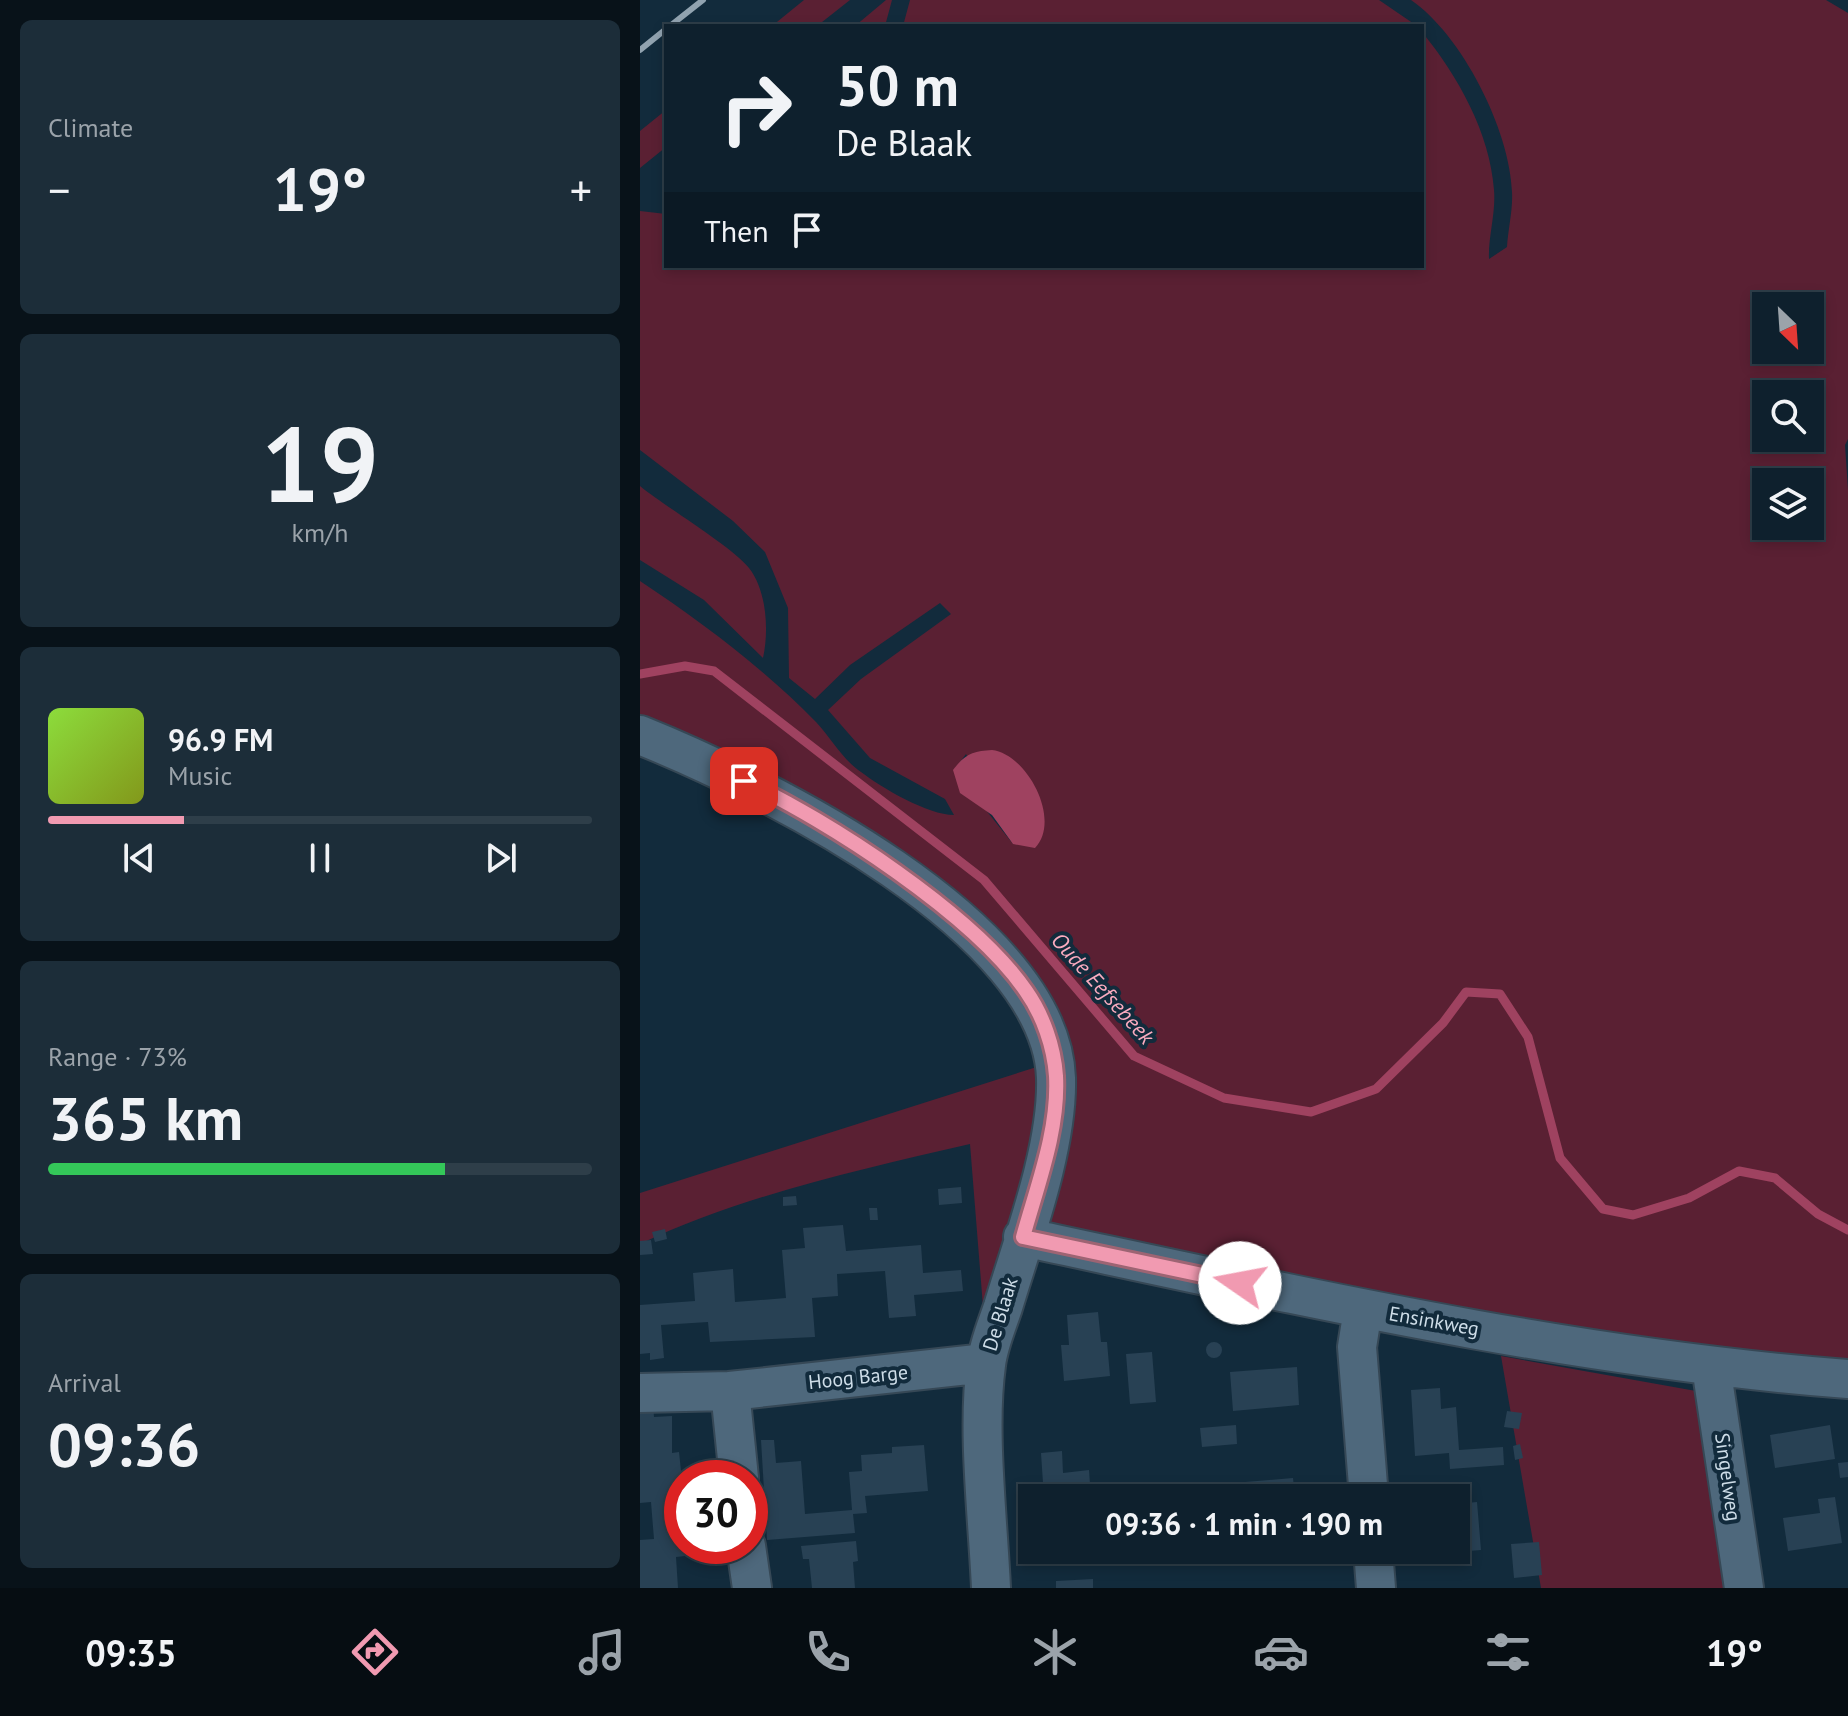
<!DOCTYPE html>
<meta charset="utf-8">
<style>
:root{--surface:#0e202d;--page:#1c2d39;--text:#f1f3f6;--muted:#9ba3aa;--line:#2e3e49;--accent:#f19ab1}
body{margin:0;font-family:"PT Sans",sans-serif;background:var(--page);color:var(--text);height:100vh;display:flex;flex-direction:column;font-size:30px;white-space:nowrap}
*{box-sizing:border-box;margin:0}
p{font-size:26px;color:var(--muted)}
.icon{flex:none;width:44px;height:44px;fill:none;stroke:currentColor;stroke-width:2;stroke-linecap:round;stroke-linejoin:round}
.map{position:relative;flex:1;overflow:hidden}
.panel{display:flex;flex-direction:column;gap:20px;padding:20px;background:#081219;width:640px}
.panel>*{flex:none}
.hud{position:absolute;left:24px;top:24px;width:760px;height:244px;border-radius:0px;box-shadow:0 4px 12px #0003,0 0 0 2px var(--line);background:#0e202d;color:var(--text);overflow:hidden}
.needle{width:52px;rotate:155deg}
.controls{position:absolute;left:1112px;top:292px;display:grid;gap:16px}
.controls a{display:grid;place-items:center;width:72px;height:72px;border-radius:0px;background:var(--surface);box-shadow:0 4px 12px #0003,0 0 0 2px var(--line);font-size:40px}
.speed{position:absolute;left:24px;top:1460px;display:flex;gap:16px;font-size:40px;font-weight:700;text-align:center}
.speed>*{display:grid;place-content:center;width:104px;height:104px;border-radius:50%;background:var(--surface);box-shadow:0 4px 12px #0003,0 0 0 2px var(--line);line-height:1}
.speed .limit{border:12px solid #d22;background:#fff;color:#111}
.pin{position:absolute;display:grid;place-items:center;width:68px;height:68px;color:#fff;margin:-34px;border-radius:16px;box-shadow:0 4px 12px #0006}
.me{position:absolute;width:88px;margin:-44px;rotate:282deg;stroke-linejoin:round;filter:drop-shadow(0 0 6px #0008)}
.turn{display:flex;align-items:center;gap:28px;height:168px;padding:0 40px;font-size:36px}
.turn .icon{width:104px;height:104px;stroke-width:2.5}
.turn b{display:block;font-size:56px;line-height:68px}
.then{display:flex;align-items:center;height:76px;padding:0 40px;background:#0003;gap:16px;font-size:30px}
.big{font-size:60px;font-weight:700;line-height:1.1}
.panel .widget{flex:1;display:flex;flex-direction:column;justify-content:center;gap:12px;min-width:0;padding:0 28px;border-radius:12px;background:var(--page)}
.panel .dial{align-items:center;gap:0}
.dial b{font-size:104px;line-height:1}
.song{display:flex;align-items:center;gap:24px}
.cover{width:96px;height:96px;border-radius:12px;background:linear-gradient(135deg,hsl(90 70% 55%),hsl(70 70% 35%))}
.played{height:8px;border-radius:4px;background:linear-gradient(90deg,var(--accent) 25%,var(--line) 25%)}
.keys{display:flex;justify-content:space-around;direction:ltr}
.heat{display:flex;justify-content:space-between;align-items:center;font-size:44px;direction:ltr}
.charge{height:12px;border-radius:6px;background:linear-gradient(90deg,#34c759 73%,var(--line) 0)}
.trip{position:absolute;left:378px;top:1484px;width:452px;height:80px;border-radius:0px;background:var(--surface);box-shadow:0 4px 12px #0003,0 0 0 2px var(--line);font-weight:700;line-height:80px;text-align:center}
.menu{display:flex;height:128px;justify-content:space-around;align-items:center;background:#060d12;color:var(--muted)}
.menu .icon{width:56px;height:56px}
.menu .current{color:var(--accent)}
.menu b{font-size:36px;color:var(--text)}
main{display:flex;flex:1;min-height:0}
.map>svg:first-child{display:block}
</style>
<main>
<section class="panel">
<div class="widget"><p>Climate</p>
<div class="heat"><a>−</a><b class="big">19°</b><a>+</a></div>
</div>
<div class="widget dial"><b>19</b><p>km/h</p></div>
<div class="widget">
<div class="song"><i class="cover"></i><div><b>96.9 FM</b><p>Music</p></div></div>
<div class="played"></div>
<div class="keys"><svg class="icon" aria-label="previous" viewBox="0 0 24 24"><path d="M18 5L8 12l10 7zM5 5v14"/></svg><svg class="icon" aria-label="pause" viewBox="0 0 24 24"><path d="M8 5v14M16 5v14"/></svg><svg class="icon" aria-label="next" viewBox="0 0 24 24"><path d="M6 5l10 7-10 7zM19 5v14"/></svg></div>
</div>
<div class="widget"><p>Range · 73%</p><b class="big">365 km</b><div class="charge"></div></div>
<div class="widget"><p>Arrival</p><b class="big">09:36</b></div>
</section>
<div class="map">
<svg width="1208" height="1588" viewBox="0 0 1208 1588">
<rect width="100%" height="100%" fill="#122b3c"/>
<!-- green -->
<path fill="#5a2033" fill-rule="evenodd" d="M164 0H210L177 26H132Z
M246 0H252L245 26H215Z
M270 0H739L777 26H263Z
M771 0H1186L1208 13V439L1205 445 1208 490V1367L1011 1349 413 1230 399 1213C418 1156 450 1092 426 1032 417 1012 400 992 389 974L0 720V581C62 622 124 669 176 722 191 738 203 760 221 772 242 788 288 815 314 815L305 799 230 758 188 710 221 679 311 614 300 603 210 665 175 699 149 678 148 608 125 552 93 521 0 450V211L26 214V266H782V32C818 76 850 133 854 190 856 213 848 237 849 259L867 247C868 229 873 210 872 192 870 130 822 35 771 0ZM1126 306H1170V350H1126ZM1126 394H1170V438H1126ZM1126 482H1170V526H1126ZM326 754 373 844 314 770Z
M26 110V147L0 168V131Z
M0 486C27 508 90 545 109 568 127 591 129 631 123 658L64 600 0 560Z
M403 1065 404 1085 378 1203 344 1319 330 1144C218 1170 104 1195 0 1244V1193Z
M861 1356 1056 1391 1091 1588H901Z"/>
<!-- water -->
<path fill="#9f4260" d="M352 750C387 754 422 820 395 848L373 844 352 815 320 793 313 770C325 754 333 751 352 750Z"/>
<g fill="none" stroke-linecap="round" stroke-linejoin="round">
<!-- stream -->
<path stroke="#9f4260" stroke-width="9" d="M0 674 45 666 74 671 344 880 494 1056 584 1098 671 1112 736 1089 803 1023 826 992 860 994 888 1037 920 1158 963 1209 993 1215 1049 1198 1099 1171 1135 1178 1178 1214 1208 1230"/>
</g>
<!-- building -->
<path fill="#284154" d="M321 1187 322 1203 299 1205 298 1189Z
M156 1196 157 1205 143 1206V1197Z
M229 1208H237L238 1220H230Z
M203 1225 206 1251 281 1245 283 1273 321 1270 323 1291 274 1295 276 1316 249 1318 245 1271 197 1274 198 1296 172 1298 175 1337 70 1342 68 1322 21 1325 24 1358 10 1360V1353L0 1354V1305L55 1301 53 1273 93 1269 95 1302 146 1298 142 1250 165 1248 163 1228Z
M25 1229 27 1239 15 1242 12 1232Z
M11 1240 13 1254 0 1255V1241Z
M458 1312 461 1342H467L470 1376 424 1381 421 1345H429L427 1315Z
M566 1350a8 8 0 1 1 16 0a8 8 0 1 1-16 0Z
M512 1352 516 1402 490 1404 486 1354Z
M657 1367 659 1405 593 1411 590 1372Z
M800 1388 801 1409 816 1407 819 1450 863 1447 864 1465 810 1469 809 1453 775 1456 771 1390Z
M13 1405 14 1417 32 1416V1453L39 1452 42 1480V1546H64V1554L36 1557 38 1588H0V1540L14 1539 11 1502 0 1503V1406Z
M867 1411 882 1413 879 1429 864 1427Z
M596 1425 597 1444 562 1447 560 1428Z
M1190 1425 1195 1459 1135 1468 1130 1435Z
M121 1440H134L136 1463 161 1461 165 1514 212 1510 209 1472 222 1471 221 1455 252 1453V1447L284 1445 288 1491 225 1496 227 1513 213 1514 215 1533 127 1540Z
M880 1444 883 1458 875 1460 873 1446Z
M422 1451 423 1473 449 1470 451 1498H404L401 1453Z
M1208 1462V1477L1200 1478 1198 1463Z
M653 1478 655 1498H583L581 1484Z
M1195 1497 1202 1543 1148 1551 1143 1518 1180 1513 1178 1499Z
M837 1502 841 1550 816 1552V1504Z
M216 1541 218 1561 213 1562 215 1588H172L169 1559H163L161 1546Z
M899 1542 902 1575 874 1578 871 1544Z
M513 1550H532L527 1556H521Z
M537 1550H582L583 1562 538 1566Z
M783 1550H816V1552L784 1555Z
M453 1579V1588H416V1581Z"/>
<g fill="none" stroke-linecap="round" stroke-linejoin="round">
<defs>
<path id="minor" d="M0 735C124 785 411 926 416 1078 418 1148 383 1240 363 1307 357 1325 348 1346 346 1365 337 1430 348 1520 351 1588
M383 1237C656 1295 929 1358 1208 1379
M723 1309 717 1347 729 1498
M1071 1366 1104 1588
M0 1393 90 1391
M99 1478 90 1391 346 1363
M106 1546 112 1588
M733 1550 736 1588"/>
</defs>
<!-- minor casing -->
<use href="#minor" stroke="#364856" stroke-width="42"/>
<!-- minor -->
<use href="#minor" stroke="#4e687c" stroke-width="38"/>
<!-- rail -->
<path stroke="#91a3b0" stroke-width="6" d="M30 26 63 0
M0 50 26 29"/>
</g>
<g fill="none" stroke-linecap="round" stroke-linejoin="round">
<defs>
<path id="route" d="M104 781C188 820 334 915 386 991 403 1015 414 1047 416 1076 419 1130 397 1186 383 1237L600 1283"/>
</defs>
<!-- route casing -->
<use href="#route" stroke="#9d6473" stroke-width="20"/>
<!-- route -->
<use href="#route" stroke="#f19ab1" stroke-width="14"/>
</g>
<g text-anchor="middle" stroke-width="8" stroke-linejoin="round" paint-order="stroke">
<!-- street labels -->
<g font-size="20" fill="#cedde8" stroke="#122b3c">
<text transform="translate(360 1314) rotate(-73)" y="7">De Blaak</text>
<text transform="translate(794 1321) rotate(10)" y="7">Ensinkweg</text>
<text transform="translate(218 1377) rotate(-6)" y="7">Hoog Barge</text>
<text transform="translate(1088 1477) rotate(82)" y="7">Singelweg</text>
</g>
<!-- water labels -->
<g font-size="22" font-style="italic" fill="#faabbf" stroke="#122b3c">
<text transform="translate(463 988) rotate(48)" y="8">Oude Eefsebeek</text>
</g>
</g>
</svg>
<div class="controls">
<a><svg class="needle" viewBox="-14 -14 28 28"><path d="M0-13l5 13h-10z" fill="#e53935"/><path d="M0 13l5-13h-10z" fill="#9ba3aa"/></svg></a>
<a><svg class="icon" aria-label="search" viewBox="0 0 24 24"><circle cx="10" cy="10" r="6"/><path d="M15 15l6 6"/></svg></a>
<a><svg class="icon" aria-label="layers" viewBox="0 0 24 24"><path d="M12 4l9 5-9 5-9-5zM3 14l9 5 9-5"/></svg></a>
</div>
<div class="speed"><div class="limit">30</div></div>
<div class="pin" style="left:104px;top:781px;background:#d93025"><svg class="icon" aria-label="arrive" viewBox="0 0 24 24"><path d="M6 21V4h12l-3 4 3 4H6"/></svg></div>
<svg class="me" style="left:600px;top:1283px" viewBox="-20 -20 40 40"><circle r="19" fill="#fff"/><path d="M0-13L10 11 0 6-10 11z" fill="#f19ab1"/></svg>
<div class="trip">09:36 · 1 min · 190 m</div>
<div class="hud">
<div class="turn"><svg class="icon" aria-label="right" viewBox="0 0 24 24"><path d="M7 20v-9h11M14 6l5 5-5 5"/></svg><div><b>50 m</b>De Blaak</div></div>
<div class="then">Then<svg class="icon" aria-label="arrive" viewBox="0 0 24 24"><path d="M6 21V4h12l-3 4 3 4H6"/></svg></div>
</div>
</div>
</main>
<nav class="menu">
<b>09:35</b>
<svg class="icon current" aria-label="directions" viewBox="0 0 24 24"><path d="M12 3l9 9-9 9-9-9zM9 14v-3h6M13 9l2 2-2 2"/></svg>
<svg class="icon" aria-label="music" viewBox="0 0 24 24"><path d="M9 18V5l10-2v13"/><circle cx="6" cy="18" r="3"/><circle cx="16" cy="16" r="3"/></svg>
<svg class="icon" aria-label="phone" viewBox="0 0 24 24"><path d="M5 4h4l2 5-3 2q2 4 5 5l2-3 5 2v4C11 20 4 13 5 4z"/></svg>
<svg class="icon" aria-label="climate" viewBox="0 0 24 24"><path d="M12 3v18M4 7l16 10M4 17L20 7"/></svg>
<svg class="icon" aria-label="car" viewBox="0 0 24 24"><path d="M5 17H2v-5l4-1 3-4h7l3 4 3 1v5h-3M9 17h6M6 11h13"/><circle cx="7" cy="17" r="2"/><circle cx="17" cy="17" r="2"/></svg>
<svg class="icon" aria-label="filters" viewBox="0 0 24 24"><path d="M4 7h16M4 17h16"/><circle cx="9" cy="7" r="2"/><circle cx="15" cy="17" r="2"/></svg>
<b>19°</b>
</nav>
